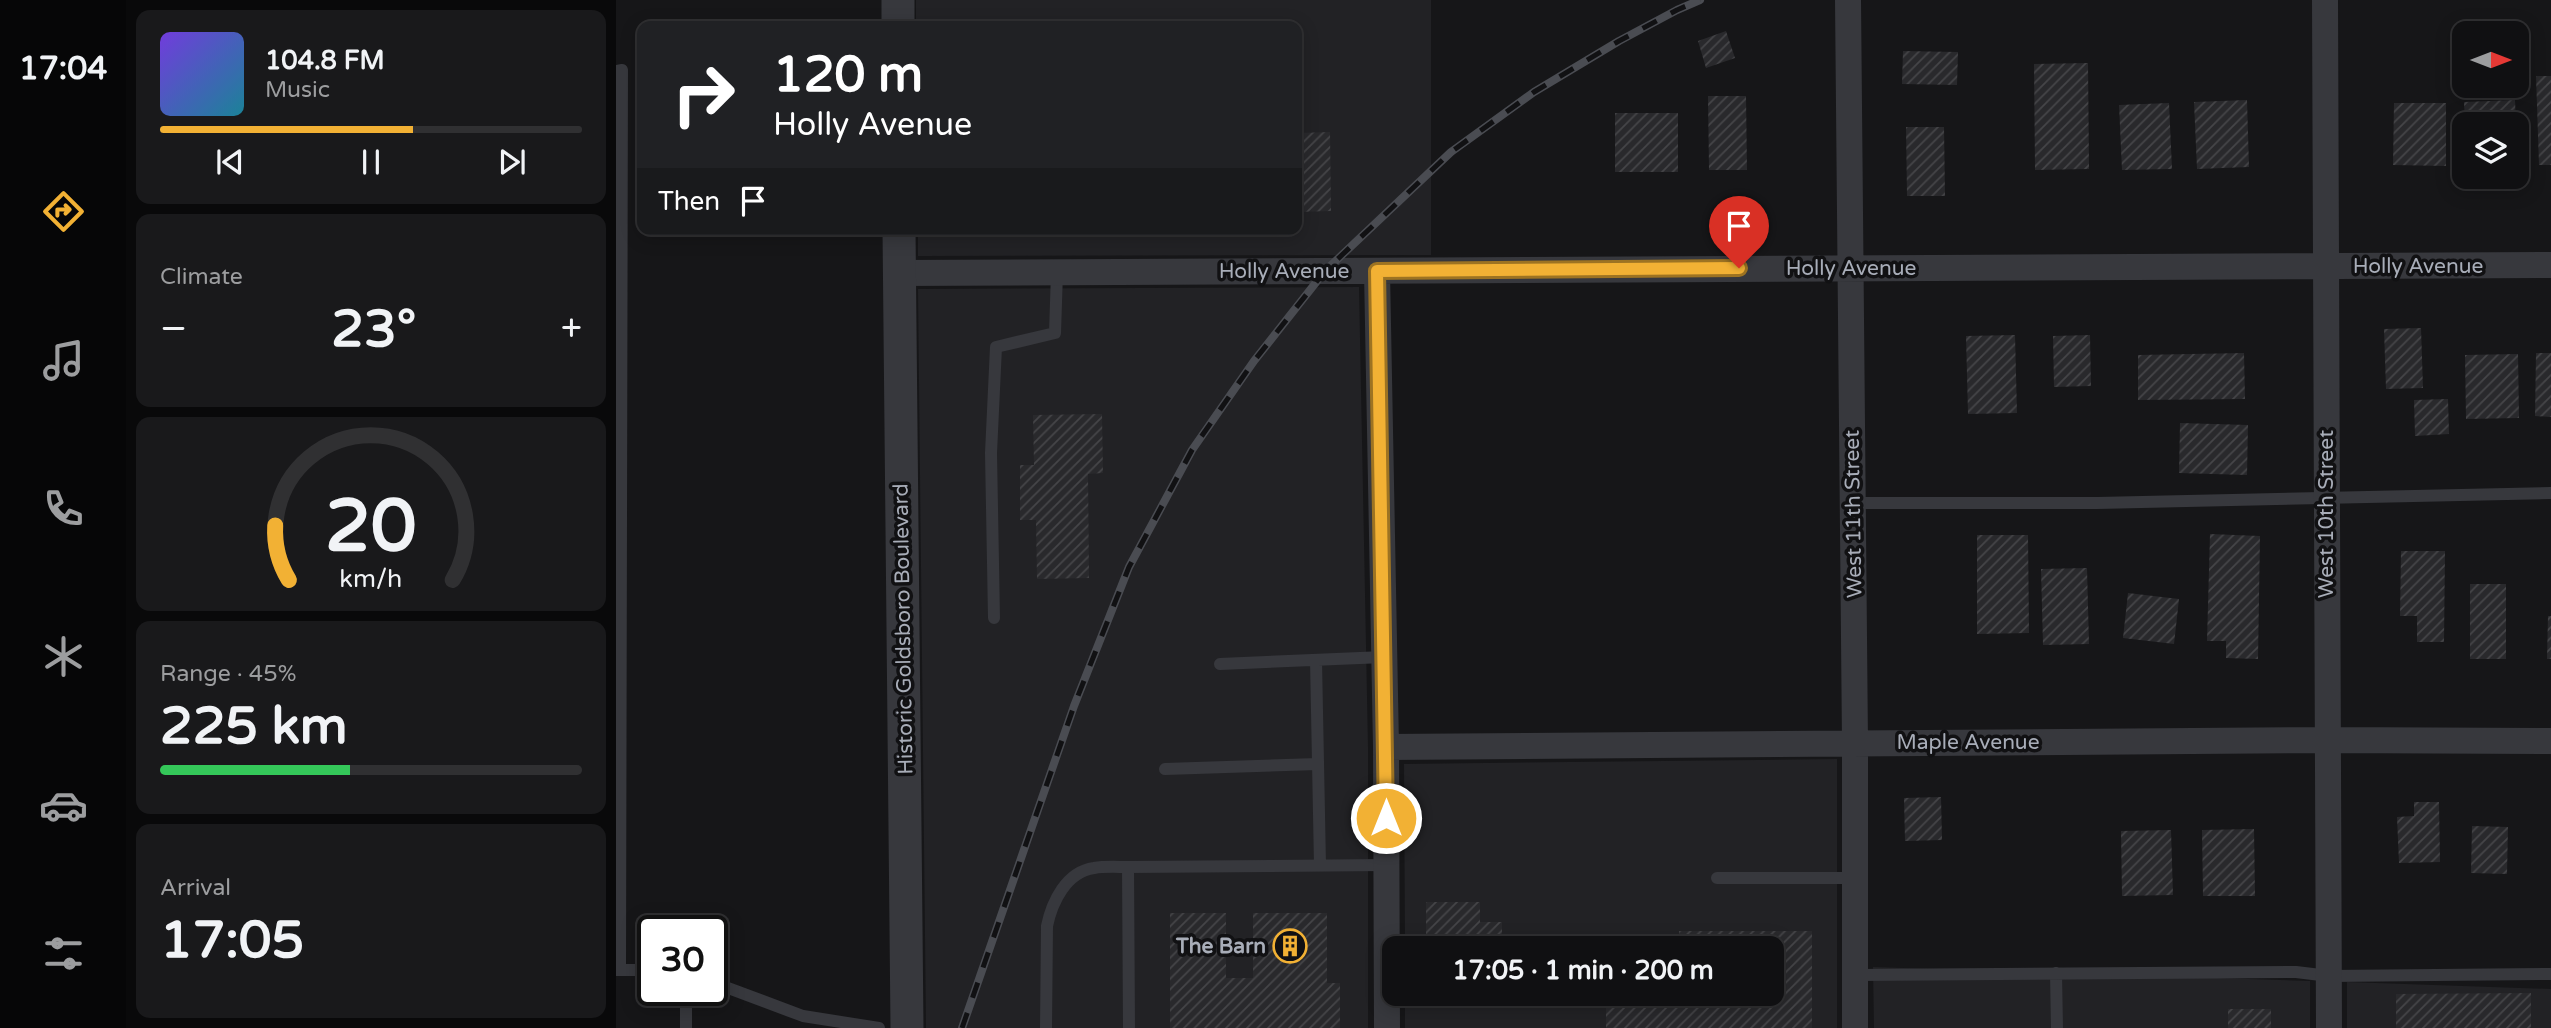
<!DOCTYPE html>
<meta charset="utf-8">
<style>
:root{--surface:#101012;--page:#19191b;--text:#f1f3f6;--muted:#9c9d9f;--line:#303032;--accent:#f2b134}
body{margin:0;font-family:"Varela Round",sans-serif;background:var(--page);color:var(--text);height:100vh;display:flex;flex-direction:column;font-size:26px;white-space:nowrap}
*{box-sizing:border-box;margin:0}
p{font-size:23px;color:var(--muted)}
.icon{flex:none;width:38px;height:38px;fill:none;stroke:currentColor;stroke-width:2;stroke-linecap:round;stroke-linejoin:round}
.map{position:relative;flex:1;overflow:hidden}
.details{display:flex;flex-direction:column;gap:10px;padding:10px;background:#09090a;width:490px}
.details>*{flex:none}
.banner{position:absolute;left:21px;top:21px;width:665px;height:214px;border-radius:14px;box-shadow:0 4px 18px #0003,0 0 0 2px var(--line);background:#202124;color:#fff;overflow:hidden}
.needle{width:46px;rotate:90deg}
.fabs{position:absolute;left:1836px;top:21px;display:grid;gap:14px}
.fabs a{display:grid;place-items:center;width:77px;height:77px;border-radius:14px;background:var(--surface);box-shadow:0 4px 18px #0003,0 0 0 2px var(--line);font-size:35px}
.speed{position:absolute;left:21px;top:915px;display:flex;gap:14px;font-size:35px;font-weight:700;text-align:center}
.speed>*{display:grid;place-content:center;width:91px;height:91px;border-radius:50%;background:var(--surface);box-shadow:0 4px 18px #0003,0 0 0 2px var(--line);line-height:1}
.speed .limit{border:4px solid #111;border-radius:10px;background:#fff;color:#111}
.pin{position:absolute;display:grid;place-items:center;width:60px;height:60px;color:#fff;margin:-72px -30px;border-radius:50% 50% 50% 0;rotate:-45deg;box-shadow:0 0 7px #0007}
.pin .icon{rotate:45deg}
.me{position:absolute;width:77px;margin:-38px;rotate:0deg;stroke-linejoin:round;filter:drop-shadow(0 0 5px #0008)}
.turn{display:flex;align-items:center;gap:24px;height:147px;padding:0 21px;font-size:32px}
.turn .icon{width:91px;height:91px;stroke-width:2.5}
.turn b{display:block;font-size:49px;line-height:60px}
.then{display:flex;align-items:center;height:66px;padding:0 21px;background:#0003;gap:14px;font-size:26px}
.big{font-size:52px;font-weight:700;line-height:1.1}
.details .tile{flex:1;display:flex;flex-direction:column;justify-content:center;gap:10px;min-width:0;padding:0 24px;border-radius:14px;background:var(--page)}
.details .dial{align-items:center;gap:0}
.dial svg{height:182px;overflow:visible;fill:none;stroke:var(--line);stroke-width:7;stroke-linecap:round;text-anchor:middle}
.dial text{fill:var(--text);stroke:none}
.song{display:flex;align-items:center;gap:21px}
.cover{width:84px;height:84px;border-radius:10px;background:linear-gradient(135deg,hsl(260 70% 55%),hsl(190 70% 35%))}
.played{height:7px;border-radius:4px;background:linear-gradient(90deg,var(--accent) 60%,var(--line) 60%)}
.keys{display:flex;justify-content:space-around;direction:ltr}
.heat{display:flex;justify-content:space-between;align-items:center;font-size:38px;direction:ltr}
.charge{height:10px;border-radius:5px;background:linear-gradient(90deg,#34c759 45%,var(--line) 0)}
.trip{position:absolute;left:766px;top:936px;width:402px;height:70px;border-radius:14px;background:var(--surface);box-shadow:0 4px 18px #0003,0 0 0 2px var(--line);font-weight:700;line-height:70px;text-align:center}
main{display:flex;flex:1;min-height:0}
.dock{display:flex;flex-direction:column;width:126px;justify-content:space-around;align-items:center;background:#060607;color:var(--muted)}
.dock .icon{width:49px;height:49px}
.dock .current{color:var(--accent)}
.dock b{font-size:32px;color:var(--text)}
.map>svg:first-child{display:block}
</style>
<main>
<nav class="dock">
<b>17:04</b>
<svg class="icon current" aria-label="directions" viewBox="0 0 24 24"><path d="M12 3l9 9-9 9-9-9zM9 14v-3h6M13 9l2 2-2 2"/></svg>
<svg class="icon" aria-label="music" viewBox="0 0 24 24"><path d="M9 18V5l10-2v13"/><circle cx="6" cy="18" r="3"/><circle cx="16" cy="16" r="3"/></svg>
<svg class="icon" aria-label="phone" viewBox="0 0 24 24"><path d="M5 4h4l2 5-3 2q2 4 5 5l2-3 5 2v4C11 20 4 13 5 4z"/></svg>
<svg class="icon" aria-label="climate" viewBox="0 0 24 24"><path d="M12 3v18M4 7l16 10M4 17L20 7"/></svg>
<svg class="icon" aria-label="car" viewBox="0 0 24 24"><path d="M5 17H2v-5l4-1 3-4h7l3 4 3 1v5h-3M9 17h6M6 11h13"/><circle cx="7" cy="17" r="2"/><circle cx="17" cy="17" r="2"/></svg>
<svg class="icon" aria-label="filters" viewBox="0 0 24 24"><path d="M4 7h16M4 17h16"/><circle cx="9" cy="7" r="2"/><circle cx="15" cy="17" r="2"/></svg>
</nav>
<section class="details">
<div class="tile">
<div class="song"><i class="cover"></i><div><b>104.8 FM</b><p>Music</p></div></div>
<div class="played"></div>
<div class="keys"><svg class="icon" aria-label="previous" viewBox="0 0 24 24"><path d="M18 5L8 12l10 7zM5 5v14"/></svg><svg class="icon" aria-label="pause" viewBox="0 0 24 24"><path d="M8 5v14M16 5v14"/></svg><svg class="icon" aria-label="next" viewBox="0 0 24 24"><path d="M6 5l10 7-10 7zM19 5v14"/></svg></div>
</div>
<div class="tile"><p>Climate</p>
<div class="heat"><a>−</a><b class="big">23°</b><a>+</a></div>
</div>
<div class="tile dial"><svg viewBox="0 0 100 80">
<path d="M14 69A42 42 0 1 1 86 69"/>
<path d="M14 69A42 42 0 0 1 8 45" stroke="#f2b134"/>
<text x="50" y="56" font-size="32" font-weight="700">20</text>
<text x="50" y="72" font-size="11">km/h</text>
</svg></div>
<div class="tile"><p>Range · 45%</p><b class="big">225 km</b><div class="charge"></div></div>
<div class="tile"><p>Arrival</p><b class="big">17:05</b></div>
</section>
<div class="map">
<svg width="1935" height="1028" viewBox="0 0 1935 1028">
<defs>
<pattern id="building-hatch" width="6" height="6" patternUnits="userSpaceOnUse" patternTransform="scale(1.75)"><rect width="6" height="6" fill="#29292c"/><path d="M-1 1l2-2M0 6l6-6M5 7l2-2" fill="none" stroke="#454548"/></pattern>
</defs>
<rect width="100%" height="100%" fill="#161618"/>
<!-- built -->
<path fill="#222225" d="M300 0H815V255L302 256V229H681V26H300Z
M743 287 752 747V1028H310L302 289Z
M1221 759V1028H789V994H1157V948H789L788 764Z
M1257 967 1694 981V1028H1258Z
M1731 982 1935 989V1028H1731Z"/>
<!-- building -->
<path fill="url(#building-hatch)" d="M1110 31 1119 58 1090 68 1082 41Z
M1287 51 1342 52 1341 85 1286 84Z
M1472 63 1473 169 1419 170 1418 64Z
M1920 76H1935V165H1923Z
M1092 96H1130L1131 170H1093Z
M1631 100 1633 167 1581 169 1578 102Z
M1899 100 1900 124H1849L1848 102Z
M1553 103 1556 169 1506 170 1503 105Z
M1778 103H1830V166L1777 165Z
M999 113H1062V172H999Z
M1290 127H1328L1329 196H1291Z
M714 132 715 211 681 212V133Z
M1805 328 1807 388 1770 389 1768 329Z
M1399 335 1401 413 1352 414 1350 336Z
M1474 335 1475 386 1438 387 1437 336Z
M1628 353 1629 399 1522 400V355Z
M1920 353H1935V417L1919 416Z
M1902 354 1903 418 1850 419 1849 355Z
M1832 399 1833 434 1799 436 1798 400Z
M486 414 487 473 472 474 473 578 421 579 420 520H404V465H418L417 415Z
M1564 423 1632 425 1631 475 1563 473Z
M1594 534 1644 536 1642 659 1610 658V641H1591Z
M1361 535H1412L1413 633 1361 634Z
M1785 551H1829L1828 642H1801V616H1784Z
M1471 568 1473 644 1427 645 1425 569Z
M1854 584H1890V659H1854Z
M1512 593 1563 599 1558 644 1507 638Z
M1932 616H1935V659H1931Z
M1325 797 1326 840 1289 841 1288 798Z
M1798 802H1823L1824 862 1783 863 1781 817 1798 816Z
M1856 826 1892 827 1891 874 1855 873Z
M1638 829 1639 896H1587L1586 830Z
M1555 830 1557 895 1506 896 1505 831Z
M810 902H864V922H886V948H810Z
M554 913H610V978H637V913H711V983H724V1028H554Z
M1063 931H1196V1028H990V999H1063V994H1157V948H1063Z
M1915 993V1028H1780V994Z
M1612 1009H1655V1028H1612Z"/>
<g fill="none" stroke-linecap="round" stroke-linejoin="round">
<!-- service -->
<path stroke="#37383d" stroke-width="12" d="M0 71 6 70 4 970
M1237 503H1481L1935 493
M378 618 375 453 380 347 439 333 441 272
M700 660 704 865
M604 664 768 657
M549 769 702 764
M512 867 513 1028
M1101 878H1239
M0 970H37
M1440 973 1441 1028
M1239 975 1680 972 1713 976 1935 974
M96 982 187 1016 263 1028
M70 1028V990
M430 1028 431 926C436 902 450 872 478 868 489 866 501 867 512 867L770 865"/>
<!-- minor -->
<path stroke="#37383d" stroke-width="26" d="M1232 0 1239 743V1028
M1709 0 1713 1028
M761 271 770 747 771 1028
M283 273 1935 265
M770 747 1712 740 1935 741"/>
<!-- tertiary -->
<path stroke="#37383d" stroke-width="33" d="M282 0V26
M283 229 291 1028"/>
<defs>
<path id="rail" d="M346 1028 458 706 513 567 576 450 638 361 709 271 835 152 918 92 1003 41 1061 10 1084 0"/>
</defs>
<!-- rail casing -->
<use href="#rail" stroke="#4a4c52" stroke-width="8"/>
<!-- rail -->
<use href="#rail" stroke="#111113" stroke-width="5" stroke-dasharray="16" stroke-linecap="butt"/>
</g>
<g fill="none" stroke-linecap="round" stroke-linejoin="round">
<defs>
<path id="route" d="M770 818 761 271 1123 268"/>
</defs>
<!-- route casing -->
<use href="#route" stroke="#9d7322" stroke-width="18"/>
<!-- route -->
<use href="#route" stroke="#f2b134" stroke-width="12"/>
</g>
<!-- icons -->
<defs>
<symbol id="building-ring" viewBox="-11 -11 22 22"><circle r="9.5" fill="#111113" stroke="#f2b134" stroke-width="1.5"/><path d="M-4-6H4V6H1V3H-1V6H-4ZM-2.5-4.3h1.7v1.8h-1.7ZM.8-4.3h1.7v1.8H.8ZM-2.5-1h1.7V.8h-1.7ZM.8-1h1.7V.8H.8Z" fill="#f2b134"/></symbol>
</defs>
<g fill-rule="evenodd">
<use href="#building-ring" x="655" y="927" width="38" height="38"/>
</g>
<g text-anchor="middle" stroke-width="7" stroke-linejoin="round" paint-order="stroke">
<!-- street labels -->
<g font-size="21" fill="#a8adb8" stroke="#111113">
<text x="1802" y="273">Holly Avenue</text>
<text x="1235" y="275">Holly Avenue</text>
<text x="668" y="278">Holly Avenue</text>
<text transform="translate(1237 514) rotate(-91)" y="7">West 11th Street</text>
<text transform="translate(1710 514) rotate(-90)" y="7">West 10th Street</text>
<text transform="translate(287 629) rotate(-91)" y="7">Historic Goldsboro Boulevard</text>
<text x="1352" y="749">Maple Avenue</text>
</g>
<!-- poi labels -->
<g font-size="21" font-weight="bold" fill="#a8adb8" stroke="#111113" text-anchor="end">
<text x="650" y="953">The Barn</text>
</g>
</g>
</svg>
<div class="fabs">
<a><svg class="needle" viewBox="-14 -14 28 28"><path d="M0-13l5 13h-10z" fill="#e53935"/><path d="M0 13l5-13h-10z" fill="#9c9d9f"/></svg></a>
<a><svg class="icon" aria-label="layers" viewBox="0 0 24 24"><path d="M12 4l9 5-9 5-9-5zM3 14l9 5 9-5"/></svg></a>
</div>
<div class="speed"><div class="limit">30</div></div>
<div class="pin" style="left:1123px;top:268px;background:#d93025"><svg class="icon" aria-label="arrive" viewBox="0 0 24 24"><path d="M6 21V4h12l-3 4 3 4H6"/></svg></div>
<svg class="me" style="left:770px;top:818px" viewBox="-20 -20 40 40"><circle r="17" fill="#f2b134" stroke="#fff" stroke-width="3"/><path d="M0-11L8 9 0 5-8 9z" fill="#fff"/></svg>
<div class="trip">17:05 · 1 min · 200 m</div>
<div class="banner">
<div class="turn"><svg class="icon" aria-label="right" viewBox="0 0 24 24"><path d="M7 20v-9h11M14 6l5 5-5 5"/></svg><div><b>120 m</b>Holly Avenue</div></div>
<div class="then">Then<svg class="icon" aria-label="arrive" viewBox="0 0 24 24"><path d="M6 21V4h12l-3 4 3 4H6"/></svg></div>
</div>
</div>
</main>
